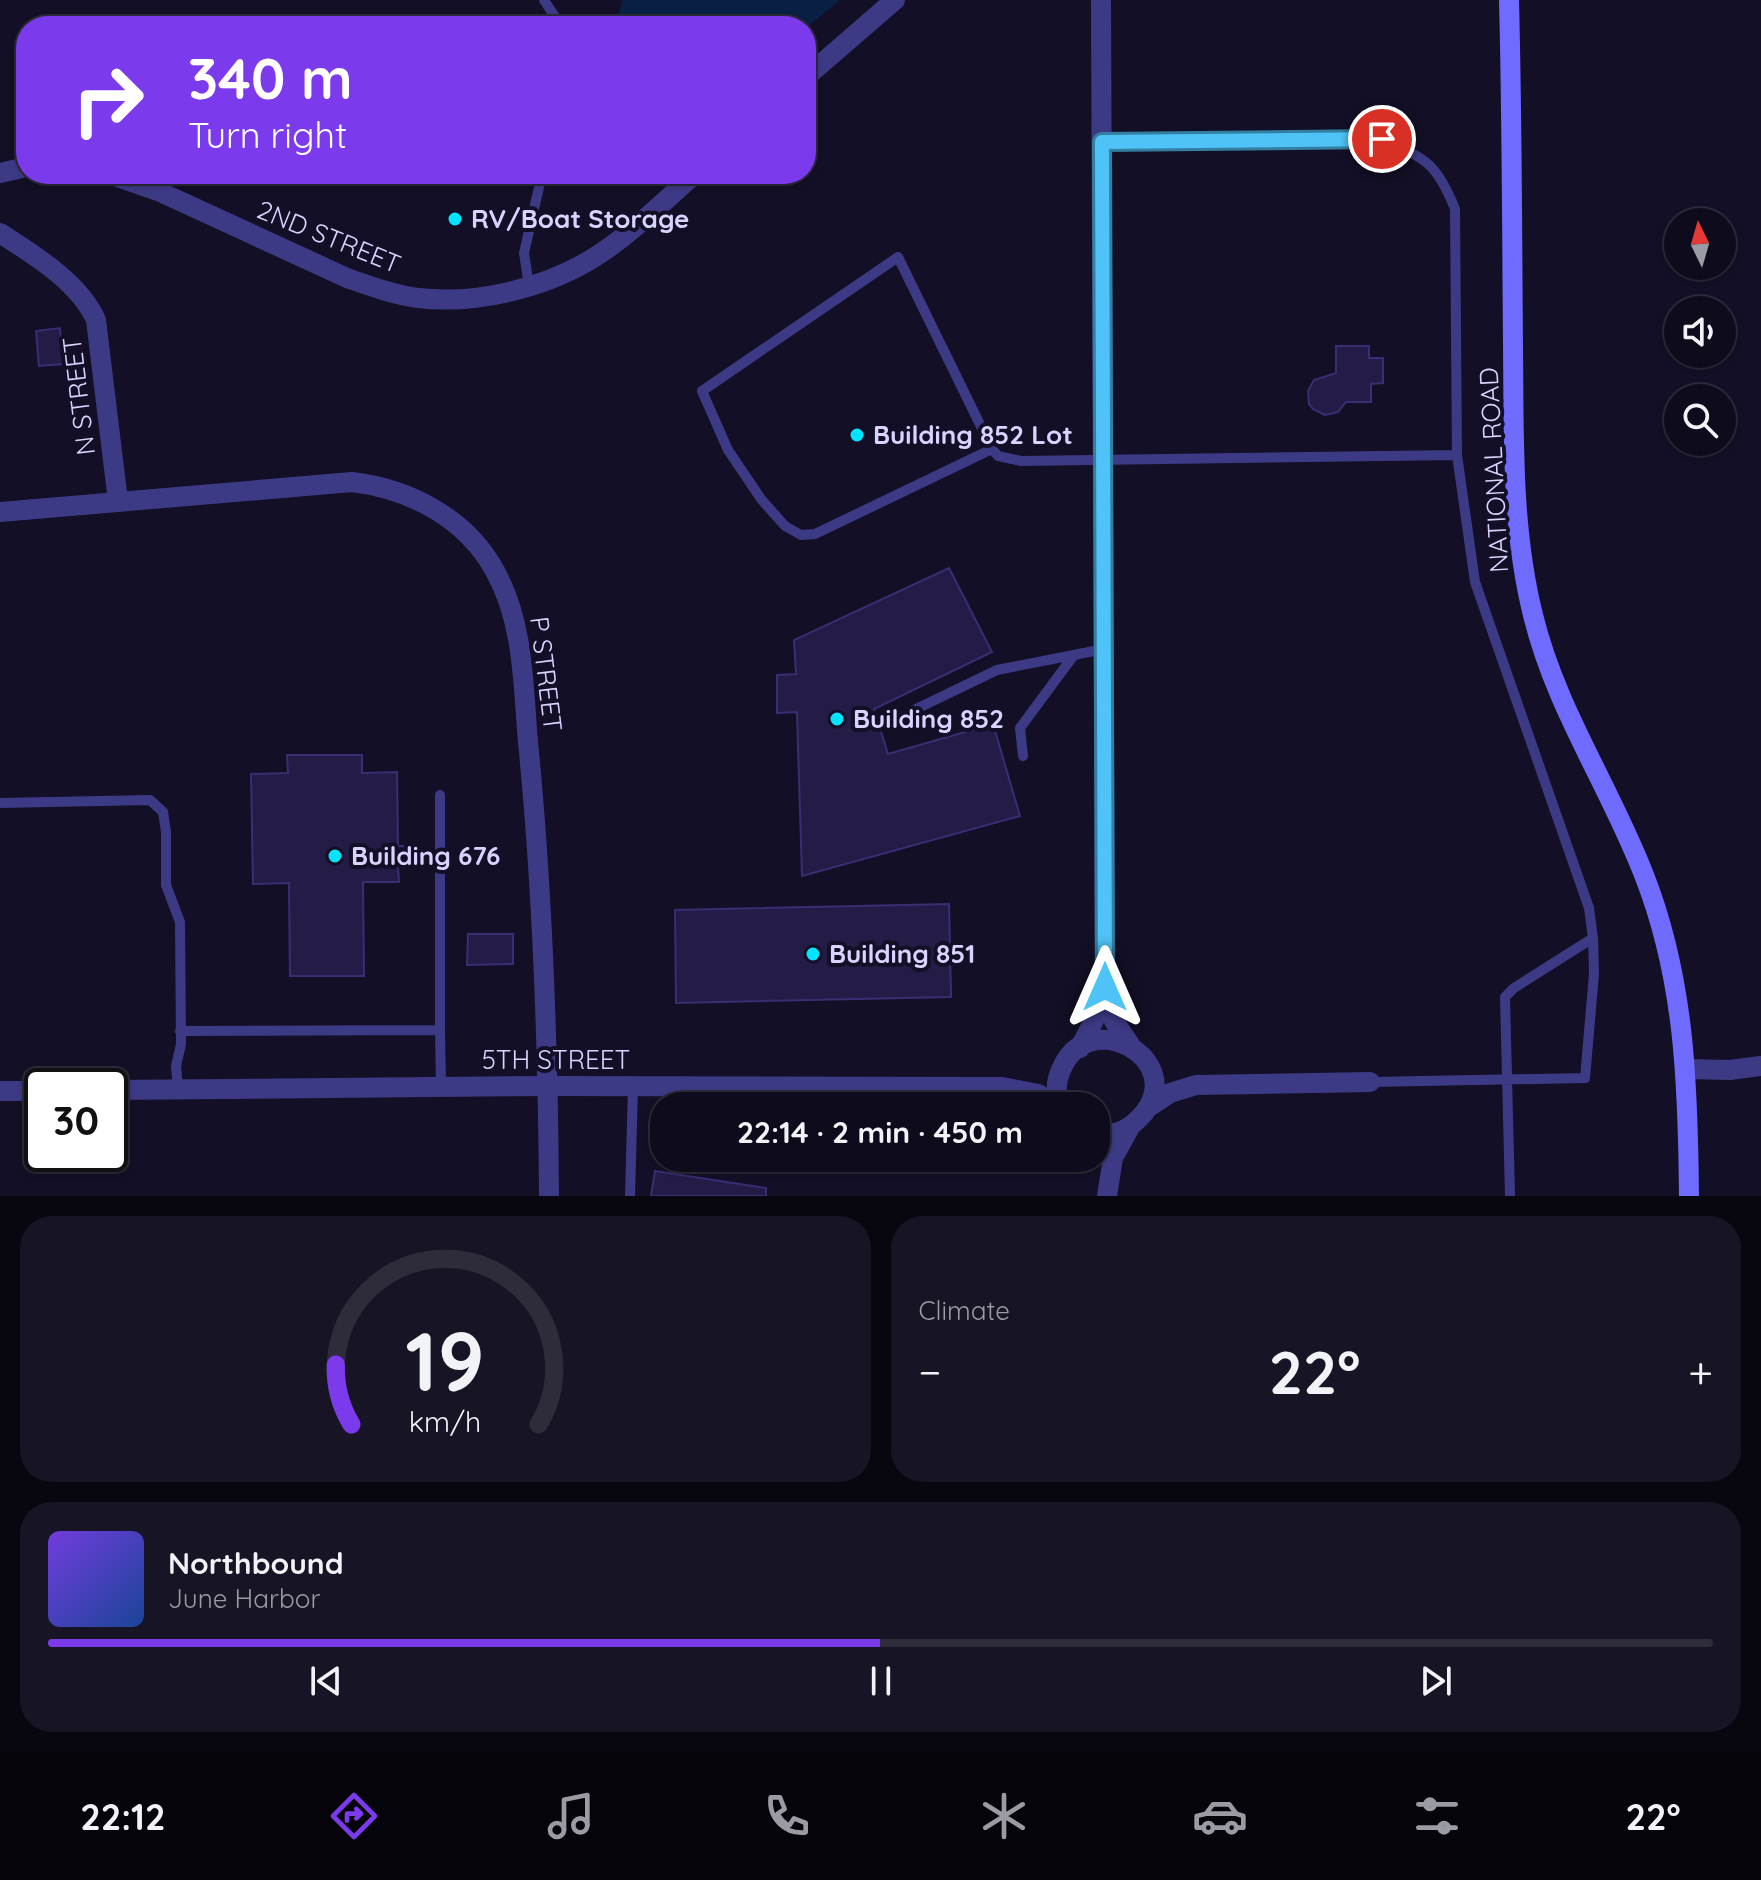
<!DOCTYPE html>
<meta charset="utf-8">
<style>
:root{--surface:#0e0b1c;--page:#171425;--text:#f1f3f6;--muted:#9b9ba3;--line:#2e2b3b;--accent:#7c3aed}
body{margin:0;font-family:Quicksand,sans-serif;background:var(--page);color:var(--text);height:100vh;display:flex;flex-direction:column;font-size:30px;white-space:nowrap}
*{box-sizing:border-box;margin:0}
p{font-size:26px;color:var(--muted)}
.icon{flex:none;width:44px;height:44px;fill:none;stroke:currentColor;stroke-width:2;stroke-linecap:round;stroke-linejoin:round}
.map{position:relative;height:1196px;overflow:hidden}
.details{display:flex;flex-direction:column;gap:20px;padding:20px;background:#08060f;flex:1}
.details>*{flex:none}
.banner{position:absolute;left:16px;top:16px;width:800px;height:168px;border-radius:32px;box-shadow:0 2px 6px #0004,0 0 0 2px var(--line);background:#7c3aed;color:#fff;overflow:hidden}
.needle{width:52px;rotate:355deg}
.fabs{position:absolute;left:1664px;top:208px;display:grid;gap:16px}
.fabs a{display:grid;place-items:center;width:72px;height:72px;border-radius:50%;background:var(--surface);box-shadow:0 2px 6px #0004,0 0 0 2px var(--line);font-size:40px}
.speed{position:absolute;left:24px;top:1068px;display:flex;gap:16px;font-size:40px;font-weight:700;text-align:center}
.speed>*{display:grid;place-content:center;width:104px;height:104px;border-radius:50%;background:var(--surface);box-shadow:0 2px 6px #0004,0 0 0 2px var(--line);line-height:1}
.speed .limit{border:4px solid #111;border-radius:12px;background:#fff;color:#111}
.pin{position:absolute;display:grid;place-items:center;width:68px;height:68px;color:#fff;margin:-34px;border:4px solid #fff;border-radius:50%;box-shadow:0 2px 8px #0007}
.me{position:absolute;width:88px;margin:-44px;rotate:0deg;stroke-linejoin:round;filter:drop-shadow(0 0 6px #0008)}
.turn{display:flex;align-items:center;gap:28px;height:168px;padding:0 40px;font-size:36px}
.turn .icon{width:104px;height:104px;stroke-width:2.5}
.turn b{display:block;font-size:56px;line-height:68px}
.big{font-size:60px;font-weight:700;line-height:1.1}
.details .tile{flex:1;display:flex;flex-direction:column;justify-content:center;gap:12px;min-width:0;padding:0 28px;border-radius:32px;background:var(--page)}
.details .dial{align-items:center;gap:0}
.dial svg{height:208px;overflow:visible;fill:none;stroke:var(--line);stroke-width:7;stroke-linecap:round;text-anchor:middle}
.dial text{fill:var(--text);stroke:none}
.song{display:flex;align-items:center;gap:24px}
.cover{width:96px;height:96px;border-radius:12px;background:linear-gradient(135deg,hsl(260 70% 55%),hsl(220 70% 35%))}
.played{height:8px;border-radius:4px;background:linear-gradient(90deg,var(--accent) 50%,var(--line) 50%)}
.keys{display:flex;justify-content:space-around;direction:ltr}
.heat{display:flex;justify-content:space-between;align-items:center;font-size:44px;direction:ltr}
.details .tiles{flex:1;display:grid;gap:20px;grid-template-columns:1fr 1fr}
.tile:last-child{grid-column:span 2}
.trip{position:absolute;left:650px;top:1092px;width:460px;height:80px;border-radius:32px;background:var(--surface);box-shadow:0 2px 6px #0004,0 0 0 2px var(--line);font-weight:700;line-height:80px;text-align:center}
.tab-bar{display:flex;height:128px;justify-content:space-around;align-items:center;background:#06040b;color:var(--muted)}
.tab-bar .icon{width:56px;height:56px}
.tab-bar .active{color:var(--accent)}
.tab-bar b{font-size:36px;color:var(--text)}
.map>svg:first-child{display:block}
</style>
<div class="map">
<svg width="1761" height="1196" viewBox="0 0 1761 1196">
<rect width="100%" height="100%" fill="#130f26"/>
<!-- water -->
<path fill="#0a1f44" d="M623 0H840L806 28 614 26Z"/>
<!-- building -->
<path fill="#241b47" stroke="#3b2d73" stroke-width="2" d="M60 328 63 364 39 366 36 331Z
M1336 346H1369V358H1383V383L1371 384V402H1346L1338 412 1325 415 1313 409 1309 404 1308 391 1314 380 1336 373Z
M949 568 992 652 874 709 888 754 993 724 1020 816 802 876 797 712 777 713V675L796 674 794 640Z
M287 755H362V773L397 772 398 846H417L418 866H398L399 882H363L364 976H290L289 883 253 884 251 774 288 773Z
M949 904 951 997 676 1003 675 910Z
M468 934H513V964L467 965Z
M655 1171 766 1188V1196H651Z"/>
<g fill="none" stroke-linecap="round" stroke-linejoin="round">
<!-- service -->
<path stroke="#3d3a85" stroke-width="10" d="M544 0 561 26
M1102 142 1382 139C1426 159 1436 162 1455 209L1457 455
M529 286 524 253 542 174
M992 449 815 534 801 535 785 526 761 499 728 450 702 391 898 257 992 449 998 456 1021 461 1457 455 1475 582 1589 908 1593 938 1514 988 1505 997 1510 1196
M912 711 997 670 1104 649
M1023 756 1020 728 1074 655
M0 803 150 800 163 812 166 832V885L180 922 181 1044 176 1066 178 1089
M440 1030 441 1087
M180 1031 440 1030V795
M1370 1082 1585 1078 1594 974 1593 938
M630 1196 633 1086"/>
<!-- minor -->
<path stroke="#3d3a85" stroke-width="20" d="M1101 0 1105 987 1114 1021 1131 1046
M806 77 895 0
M0 173 26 167
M109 174 158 191 347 278C370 286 394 295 418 298 478 305 551 287 601 253 634 231 664 201 695 174
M0 233C34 255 79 282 96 320L118 501
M1080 1048 1100 1008 1104 991
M1686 1069 1730 1070 1761 1066
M110 1090 548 1086 1002 1087 1038 1094 1057 1106
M0 1091H42
M1061 1106C1055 1094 1055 1083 1061 1070 1088 1004 1187 1059 1144 1113 1130 1129 1118 1136 1096 1134
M1149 1107 1170 1093 1196 1085 1370 1082
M1107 1196 1113 1158 1129 1129"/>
<!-- tertiary -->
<path stroke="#3d3a85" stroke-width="20" d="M0 512 352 482C410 489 466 518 495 571 524 623 523 684 528 742 543 893 548 1045 549 1196"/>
<!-- secondary -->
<path stroke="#6f6bff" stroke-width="20" d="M1509 0C1512 115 1512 230 1513 345 1514 435 1511 527 1533 615 1555 707 1610 787 1644 875 1685 979 1688 1086 1689 1196"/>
</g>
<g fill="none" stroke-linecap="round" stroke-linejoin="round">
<defs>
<path id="route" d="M1105 987 1102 142 1382 139"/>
</defs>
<!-- route casing -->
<use href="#route" stroke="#337fa1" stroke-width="20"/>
<!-- route -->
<use href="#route" stroke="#4fc3f7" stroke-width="14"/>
</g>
<!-- markers -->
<g fill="#00e5ff" stroke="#130f26" stroke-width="3">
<circle cx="455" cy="219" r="8"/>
<circle cx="857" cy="435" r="8"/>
<circle cx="837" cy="719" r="8"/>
<circle cx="335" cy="856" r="8"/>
<circle cx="813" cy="954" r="8"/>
</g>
<g text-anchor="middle" stroke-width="8" stroke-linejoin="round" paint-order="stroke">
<!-- poi labels -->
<g font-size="26" font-weight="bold" fill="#d9d4ff" stroke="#130f26" text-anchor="start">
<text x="471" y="228">RV/Boat Storage</text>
<text x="873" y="444">Building 852 Lot</text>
<text x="853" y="728">Building 852</text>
<text x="351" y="865">Building 676</text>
<text x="829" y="963">Building 851</text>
</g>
<!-- street labels -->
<g font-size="26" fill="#d9d4ff" stroke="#130f26">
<text transform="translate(329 237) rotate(22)" y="9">2ND STREET</text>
<text transform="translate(79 396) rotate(-97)" y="9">N STREET</text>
<text transform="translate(1494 470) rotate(-93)" y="9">NATIONAL ROAD</text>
<text transform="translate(546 674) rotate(83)" y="9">P STREET</text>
<text x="556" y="1069">5TH STREET</text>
</g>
</g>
</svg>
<div class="fabs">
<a><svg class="needle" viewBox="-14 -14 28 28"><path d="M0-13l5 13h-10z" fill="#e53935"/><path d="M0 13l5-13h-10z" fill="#9b9ba3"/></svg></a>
<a><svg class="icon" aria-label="sound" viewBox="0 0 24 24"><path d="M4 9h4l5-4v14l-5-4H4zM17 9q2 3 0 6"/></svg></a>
<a><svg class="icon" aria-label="search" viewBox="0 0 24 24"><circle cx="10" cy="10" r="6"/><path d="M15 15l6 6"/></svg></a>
</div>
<div class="speed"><div class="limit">30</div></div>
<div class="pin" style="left:1382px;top:139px;background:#d93025"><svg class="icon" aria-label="arrive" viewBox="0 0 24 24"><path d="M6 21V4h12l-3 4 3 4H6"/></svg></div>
<svg class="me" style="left:1105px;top:987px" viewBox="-20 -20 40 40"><path d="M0-17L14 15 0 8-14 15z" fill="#4fc3f7" stroke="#fff" stroke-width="4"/></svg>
<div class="trip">22:14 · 2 min · 450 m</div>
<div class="banner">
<div class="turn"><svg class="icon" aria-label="right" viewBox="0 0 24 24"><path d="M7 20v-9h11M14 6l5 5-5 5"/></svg><div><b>340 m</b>Turn right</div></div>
</div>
</div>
<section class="details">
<div class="tiles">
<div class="tile dial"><svg viewBox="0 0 100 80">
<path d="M14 69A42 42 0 1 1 86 69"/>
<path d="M14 69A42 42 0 0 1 8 46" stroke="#7c3aed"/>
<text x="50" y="56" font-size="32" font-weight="700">19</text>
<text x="50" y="72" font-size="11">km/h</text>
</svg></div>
<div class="tile"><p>Climate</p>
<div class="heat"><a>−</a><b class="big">22°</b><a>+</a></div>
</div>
<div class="tile">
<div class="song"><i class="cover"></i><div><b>Northbound</b><p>June Harbor</p></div></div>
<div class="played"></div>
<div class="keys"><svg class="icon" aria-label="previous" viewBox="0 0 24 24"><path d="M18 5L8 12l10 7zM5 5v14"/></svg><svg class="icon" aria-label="pause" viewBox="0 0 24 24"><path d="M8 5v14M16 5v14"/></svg><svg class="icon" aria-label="next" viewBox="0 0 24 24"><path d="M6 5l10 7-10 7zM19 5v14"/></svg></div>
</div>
</div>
</section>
<nav class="tab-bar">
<b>22:12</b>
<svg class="icon active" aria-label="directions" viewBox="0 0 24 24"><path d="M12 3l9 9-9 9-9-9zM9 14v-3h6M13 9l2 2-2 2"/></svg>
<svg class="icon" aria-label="music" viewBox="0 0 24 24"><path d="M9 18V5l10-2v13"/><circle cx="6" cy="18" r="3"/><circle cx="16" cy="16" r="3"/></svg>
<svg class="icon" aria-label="phone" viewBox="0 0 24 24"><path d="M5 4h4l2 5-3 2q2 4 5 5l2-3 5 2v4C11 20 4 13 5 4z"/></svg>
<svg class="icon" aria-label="climate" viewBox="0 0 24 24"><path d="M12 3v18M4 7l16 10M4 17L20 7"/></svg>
<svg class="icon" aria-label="car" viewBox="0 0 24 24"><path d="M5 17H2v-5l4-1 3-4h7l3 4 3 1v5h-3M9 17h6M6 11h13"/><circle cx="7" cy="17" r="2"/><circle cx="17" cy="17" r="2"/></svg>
<svg class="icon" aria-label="filters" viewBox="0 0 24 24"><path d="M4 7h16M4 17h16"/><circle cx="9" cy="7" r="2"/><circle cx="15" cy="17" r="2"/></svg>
<b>22°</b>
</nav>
